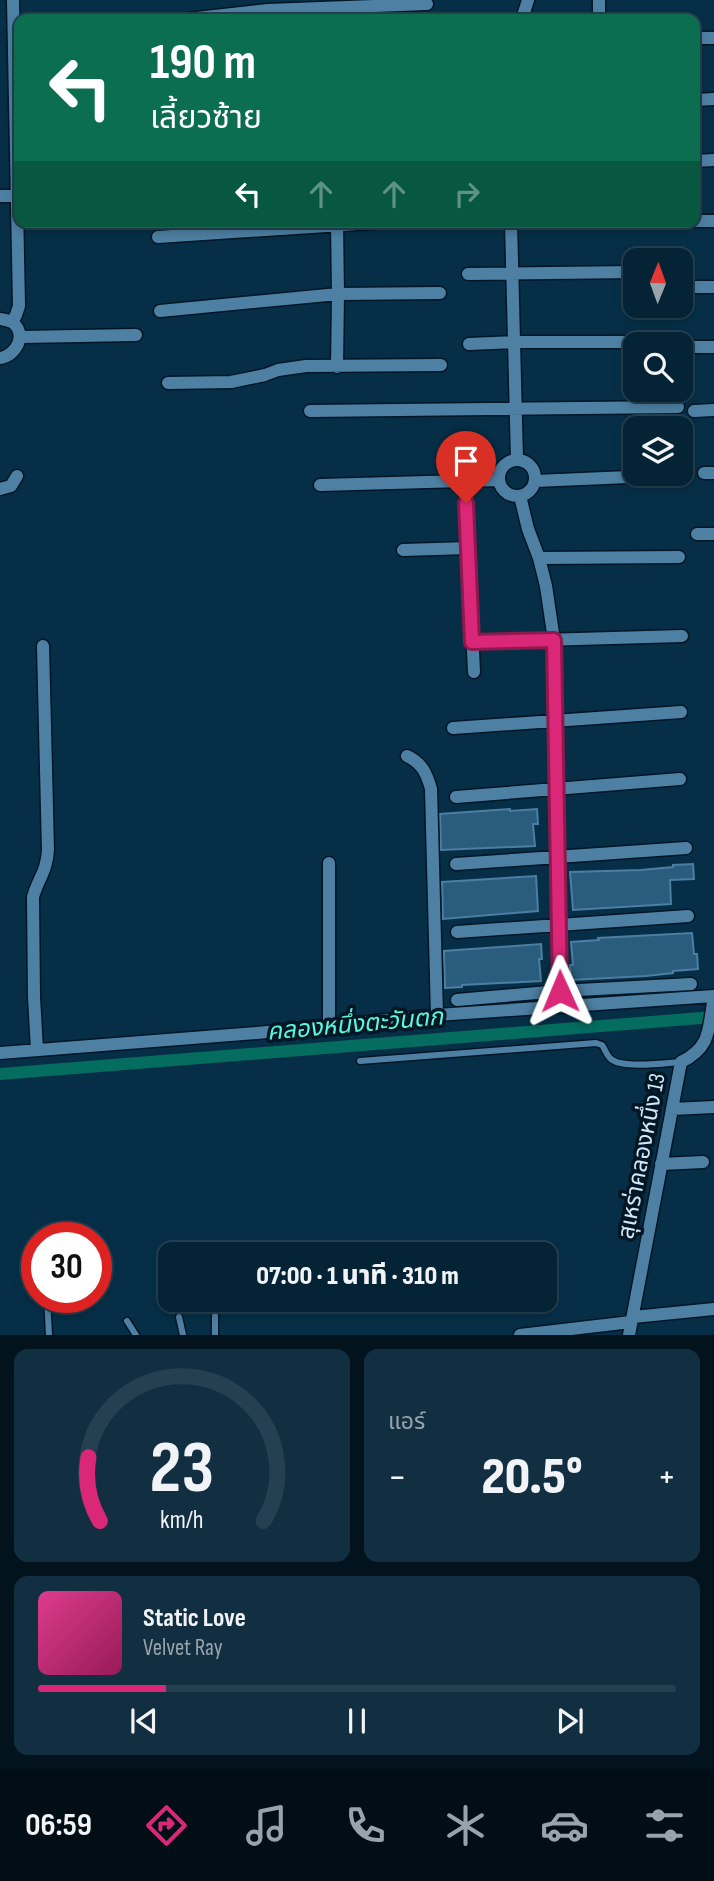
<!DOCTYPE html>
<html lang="th">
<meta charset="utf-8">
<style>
:root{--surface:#042335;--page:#122f41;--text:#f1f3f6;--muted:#97a4ad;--line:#254050;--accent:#db2777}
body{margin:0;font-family:"Sofia Sans Condensed","Noto Sans Thai",sans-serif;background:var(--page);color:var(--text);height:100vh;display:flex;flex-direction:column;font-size:26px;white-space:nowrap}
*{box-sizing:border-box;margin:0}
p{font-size:23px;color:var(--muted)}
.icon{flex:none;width:38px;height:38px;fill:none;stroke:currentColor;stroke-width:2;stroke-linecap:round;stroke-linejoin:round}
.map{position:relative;height:1335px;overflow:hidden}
.panel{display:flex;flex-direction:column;gap:14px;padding:14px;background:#02131d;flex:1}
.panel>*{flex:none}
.top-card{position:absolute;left:14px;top:14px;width:686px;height:214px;border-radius:14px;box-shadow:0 4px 10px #0003,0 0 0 2px var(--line);background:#0b6e4f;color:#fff;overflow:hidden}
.needle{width:46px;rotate:1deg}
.fabs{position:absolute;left:623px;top:248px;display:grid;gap:14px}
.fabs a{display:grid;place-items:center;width:70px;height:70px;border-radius:14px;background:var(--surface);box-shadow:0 4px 10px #0003,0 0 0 2px var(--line);font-size:35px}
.speed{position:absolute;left:21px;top:1222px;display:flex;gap:14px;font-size:35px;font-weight:700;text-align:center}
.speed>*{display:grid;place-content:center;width:91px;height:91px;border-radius:50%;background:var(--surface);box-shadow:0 4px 10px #0003,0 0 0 2px var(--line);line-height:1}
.speed .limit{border:10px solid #d22;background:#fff;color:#111}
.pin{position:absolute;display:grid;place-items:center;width:60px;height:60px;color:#fff;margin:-72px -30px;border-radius:50% 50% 50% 0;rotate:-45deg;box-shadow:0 0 7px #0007}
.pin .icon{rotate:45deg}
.me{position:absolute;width:77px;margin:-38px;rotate:359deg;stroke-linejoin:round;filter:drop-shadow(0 0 5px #0008)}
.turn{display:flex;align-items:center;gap:24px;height:147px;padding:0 21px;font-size:32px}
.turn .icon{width:91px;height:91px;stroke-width:2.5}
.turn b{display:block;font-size:49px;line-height:60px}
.lanes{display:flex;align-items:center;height:66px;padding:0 21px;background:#0003;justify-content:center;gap:35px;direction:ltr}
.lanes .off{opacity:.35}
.big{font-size:52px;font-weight:800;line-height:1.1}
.panel .widget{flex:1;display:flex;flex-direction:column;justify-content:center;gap:10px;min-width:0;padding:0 24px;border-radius:14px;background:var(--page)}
.panel .dial{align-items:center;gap:0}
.dial svg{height:182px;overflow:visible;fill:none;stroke:var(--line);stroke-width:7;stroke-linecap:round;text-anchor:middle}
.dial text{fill:var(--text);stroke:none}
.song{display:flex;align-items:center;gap:21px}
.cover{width:84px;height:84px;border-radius:10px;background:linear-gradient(135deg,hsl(330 70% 55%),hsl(330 70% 35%))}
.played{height:7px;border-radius:4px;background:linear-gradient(90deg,var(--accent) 20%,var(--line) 20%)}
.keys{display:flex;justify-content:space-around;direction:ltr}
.heat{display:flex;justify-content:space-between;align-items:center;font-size:38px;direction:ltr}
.panel .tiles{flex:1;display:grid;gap:14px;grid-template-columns:1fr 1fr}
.widget:last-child{grid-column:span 2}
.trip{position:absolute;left:158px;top:1242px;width:399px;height:70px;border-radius:14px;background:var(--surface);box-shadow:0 4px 10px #0003,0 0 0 2px var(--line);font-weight:800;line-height:70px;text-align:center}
.tabs{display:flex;height:112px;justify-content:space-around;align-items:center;background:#020e15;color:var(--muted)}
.tabs .icon{width:49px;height:49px}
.tabs .current{color:var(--accent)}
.tabs b{font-size:32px;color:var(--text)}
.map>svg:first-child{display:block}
</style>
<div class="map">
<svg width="714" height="1335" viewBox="0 0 714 1335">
<rect width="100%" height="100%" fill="#062f47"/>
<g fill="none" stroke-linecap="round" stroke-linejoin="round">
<!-- canal -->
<path stroke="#046d60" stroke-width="12" d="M0 1074 714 1017"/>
</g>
<!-- building -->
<path fill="#2a5c7e" stroke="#4c7ea1" stroke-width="2" d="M510 809V811L537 809 538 824H533L535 846 441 850 440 814Z
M693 864 694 879 670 880 671 904 573 910 570 872 641 870 673 867V865Z
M536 876 538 911 443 919 442 882Z
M692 933 694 954H697L698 969 673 971V973L646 976 571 980 570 965H573L571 942 599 940 598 938Z
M541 944 542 959H539L541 981 462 985V987L445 988 444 951Z"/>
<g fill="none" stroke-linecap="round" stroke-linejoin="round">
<defs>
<path id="lane" d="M360 1061 596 1043 602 1045C605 1049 607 1056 611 1059 622 1069 666 1063 680 1062
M47 1297 49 1335
M215 1315V1335
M179 1317 183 1335
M127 1321 136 1335"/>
<path id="street" d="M599 0V19
M188 19 268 10 427 4
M522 19 528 0
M695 38H714
M695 100 714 99
M695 161 714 160
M0 196H19
M695 221H714
M337 222 338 294 337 367
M511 222 517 460
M158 237 388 222
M468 274 635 272
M690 287H714
M160 311 338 294 440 293
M0 319C3 319 9 321 12 322 28 334 16 356 0 358
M12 322 16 315 19 306 13 0
M20 337 136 335
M469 344 514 342H644
M691 347H714
M168 383 231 382 265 375 278 370 306 366 441 365
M310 411 678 407
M694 411 714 410
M499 478a18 18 0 1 1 36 0a18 18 0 1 1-36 0Z
M704 473H714
M465 480 474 672
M535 481 675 475
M320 485 499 480
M0 489 11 486 17 476
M520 496 528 529 539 558 546 586 554 640 560 991
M697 534H714
M403 550 468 548
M539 558 679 557
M472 642 682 636
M453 728 681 712
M407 756C422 763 427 774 431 789L437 1015
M456 797 680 779
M329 863V1026
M456 864 686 848
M457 932 688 916
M457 1000 560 991 691 984
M37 1050 34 997 33 897C38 879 47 871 48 850L43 646
M0 1053 257 1033 437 1015 714 996
M672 1109 714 1107
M661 1164 703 1162
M633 1317 714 1309
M520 1335 631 1322
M629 1335 681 1062C712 1047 708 1028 714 997"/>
</defs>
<!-- lane casing -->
<use href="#lane" stroke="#001626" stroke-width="9"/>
<!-- street casing -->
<use href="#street" stroke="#001626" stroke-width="15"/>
<!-- lane -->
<use href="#lane" stroke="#4e80a3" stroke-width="6"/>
<!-- street -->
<use href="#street" stroke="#4e80a3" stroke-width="12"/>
</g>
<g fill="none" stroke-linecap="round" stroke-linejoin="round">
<defs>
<path id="route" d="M466 503 472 642 554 640 560 991"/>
</defs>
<!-- route casing -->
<use href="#route" stroke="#8e194d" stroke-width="18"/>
<!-- route -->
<use href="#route" stroke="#db2777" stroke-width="12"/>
</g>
<g text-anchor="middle" stroke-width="7" stroke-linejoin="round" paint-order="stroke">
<!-- street labels -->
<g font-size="23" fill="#cee8fc" stroke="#031623">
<text transform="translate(641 1156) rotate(-79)" y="8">สุเหร่าคลองหนึ่ง 13</text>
</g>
<!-- water labels -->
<g font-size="24" font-style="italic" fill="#57f9e0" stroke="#031623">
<text transform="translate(355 1024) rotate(-5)" y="8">คลองหนึ่งตะวันตก</text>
</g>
</g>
</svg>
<div class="fabs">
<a><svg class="needle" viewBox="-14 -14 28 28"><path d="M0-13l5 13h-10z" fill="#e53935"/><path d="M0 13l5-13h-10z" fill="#97a4ad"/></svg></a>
<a><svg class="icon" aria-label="search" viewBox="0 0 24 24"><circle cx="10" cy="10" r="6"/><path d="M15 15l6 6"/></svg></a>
<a><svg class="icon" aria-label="layers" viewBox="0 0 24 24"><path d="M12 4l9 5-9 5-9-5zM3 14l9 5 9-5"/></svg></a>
</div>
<div class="speed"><div class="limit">30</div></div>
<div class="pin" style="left:466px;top:503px;background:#d93025"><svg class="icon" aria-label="arrive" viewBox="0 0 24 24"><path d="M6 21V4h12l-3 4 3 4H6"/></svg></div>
<svg class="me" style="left:560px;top:991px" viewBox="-20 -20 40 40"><path d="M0-17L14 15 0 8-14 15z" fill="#db2777" stroke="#fff" stroke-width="4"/></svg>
<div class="trip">07:00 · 1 นาที · 310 m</div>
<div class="top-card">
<div class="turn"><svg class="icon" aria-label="left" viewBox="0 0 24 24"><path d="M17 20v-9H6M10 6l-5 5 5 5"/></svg><div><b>190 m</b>เลี้ยวซ้าย</div></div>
<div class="lanes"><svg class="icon" aria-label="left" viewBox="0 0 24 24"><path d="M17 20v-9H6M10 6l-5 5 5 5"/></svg><svg class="icon off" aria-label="ahead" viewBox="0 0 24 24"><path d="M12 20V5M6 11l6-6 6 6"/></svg><svg class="icon off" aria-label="ahead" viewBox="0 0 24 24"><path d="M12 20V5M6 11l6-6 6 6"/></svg><svg class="icon off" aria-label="right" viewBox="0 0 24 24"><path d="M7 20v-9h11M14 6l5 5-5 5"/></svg></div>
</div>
</div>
<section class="panel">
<div class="tiles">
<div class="widget dial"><svg viewBox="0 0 100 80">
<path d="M14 69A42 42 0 1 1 86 69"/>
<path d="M14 69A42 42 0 0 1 9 41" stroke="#db2777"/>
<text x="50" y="56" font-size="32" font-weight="700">23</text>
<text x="50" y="72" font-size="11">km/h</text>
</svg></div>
<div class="widget"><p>แอร์</p>
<div class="heat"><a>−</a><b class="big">20.5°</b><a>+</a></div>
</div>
<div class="widget">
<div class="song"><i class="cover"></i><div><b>Static Love</b><p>Velvet Ray</p></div></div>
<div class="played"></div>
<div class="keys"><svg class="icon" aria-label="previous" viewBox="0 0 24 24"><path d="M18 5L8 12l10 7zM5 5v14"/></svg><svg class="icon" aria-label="pause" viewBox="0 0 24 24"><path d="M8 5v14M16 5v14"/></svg><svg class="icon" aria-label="next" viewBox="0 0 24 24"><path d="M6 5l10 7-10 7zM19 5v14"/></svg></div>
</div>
</div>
</section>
<nav class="tabs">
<b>06:59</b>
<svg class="icon current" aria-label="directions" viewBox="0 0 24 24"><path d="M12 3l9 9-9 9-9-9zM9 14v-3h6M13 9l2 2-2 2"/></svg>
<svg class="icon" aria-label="music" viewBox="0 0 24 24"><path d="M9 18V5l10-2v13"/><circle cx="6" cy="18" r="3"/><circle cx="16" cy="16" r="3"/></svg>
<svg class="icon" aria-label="phone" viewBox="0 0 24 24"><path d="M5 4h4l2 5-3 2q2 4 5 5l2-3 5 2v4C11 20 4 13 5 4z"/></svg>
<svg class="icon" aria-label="climate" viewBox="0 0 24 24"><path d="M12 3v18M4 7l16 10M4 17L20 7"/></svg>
<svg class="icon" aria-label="car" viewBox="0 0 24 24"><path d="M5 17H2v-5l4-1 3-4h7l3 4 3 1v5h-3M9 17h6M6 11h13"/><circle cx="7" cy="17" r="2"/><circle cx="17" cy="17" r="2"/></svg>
<svg class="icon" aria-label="filters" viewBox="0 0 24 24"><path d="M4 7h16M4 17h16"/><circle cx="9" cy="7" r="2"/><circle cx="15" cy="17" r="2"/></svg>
</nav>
